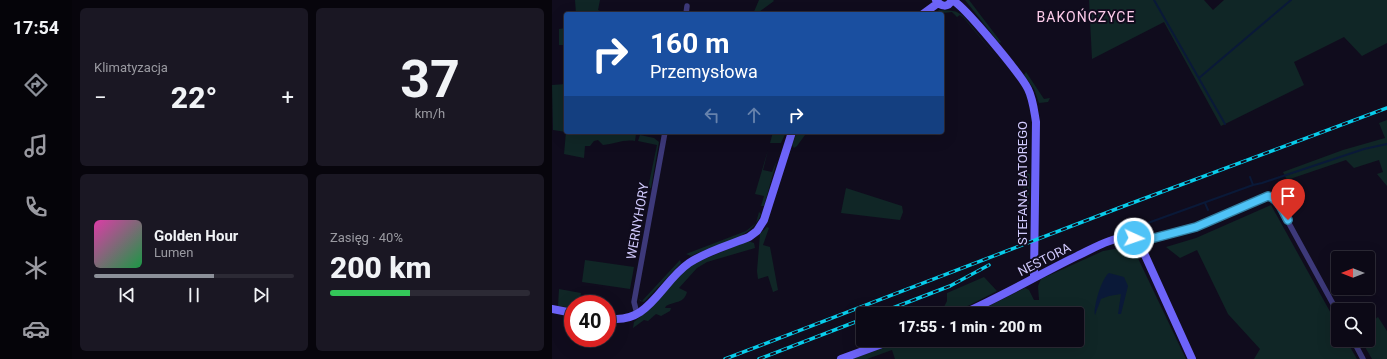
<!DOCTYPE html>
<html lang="pl">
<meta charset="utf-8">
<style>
:root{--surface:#0c0916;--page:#1a1723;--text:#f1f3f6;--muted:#9a9aa1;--line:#2c2a35;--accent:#8c9099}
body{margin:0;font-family:Roboto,sans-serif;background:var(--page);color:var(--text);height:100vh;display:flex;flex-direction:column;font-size:15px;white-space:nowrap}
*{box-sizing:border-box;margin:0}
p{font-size:13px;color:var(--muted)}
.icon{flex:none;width:22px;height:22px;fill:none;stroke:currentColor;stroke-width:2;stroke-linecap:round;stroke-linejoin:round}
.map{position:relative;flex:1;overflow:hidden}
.drawer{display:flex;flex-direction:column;gap:8px;padding:8px;background:#07050c;width:480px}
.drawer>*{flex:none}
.banner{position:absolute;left:12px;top:12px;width:380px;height:122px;border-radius:4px;box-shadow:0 4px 16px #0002,0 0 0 1px var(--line);background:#1a4fa0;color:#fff;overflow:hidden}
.needle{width:26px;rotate:270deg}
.tools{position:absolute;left:779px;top:251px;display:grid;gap:8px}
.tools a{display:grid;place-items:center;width:44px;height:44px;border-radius:4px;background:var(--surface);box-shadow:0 4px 16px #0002,0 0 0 1px var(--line);font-size:20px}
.speed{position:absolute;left:12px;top:295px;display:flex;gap:8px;font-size:20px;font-weight:700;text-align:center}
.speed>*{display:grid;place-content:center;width:52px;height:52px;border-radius:50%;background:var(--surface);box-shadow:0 4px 16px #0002,0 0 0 1px var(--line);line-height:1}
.speed .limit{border:6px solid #d22;background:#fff;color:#111}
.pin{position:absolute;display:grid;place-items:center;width:34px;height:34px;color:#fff;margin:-41px -17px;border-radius:50% 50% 50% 0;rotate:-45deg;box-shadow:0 0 4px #0007}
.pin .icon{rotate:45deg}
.me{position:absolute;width:44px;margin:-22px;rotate:93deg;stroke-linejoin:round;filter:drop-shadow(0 0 3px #0008)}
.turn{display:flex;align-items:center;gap:14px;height:84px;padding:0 20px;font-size:18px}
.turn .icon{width:52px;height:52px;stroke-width:2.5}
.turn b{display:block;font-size:28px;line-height:34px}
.lanes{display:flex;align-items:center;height:38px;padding:0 20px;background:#0003;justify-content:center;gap:20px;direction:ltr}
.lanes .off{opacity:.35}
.big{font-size:30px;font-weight:800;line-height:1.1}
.drawer .card{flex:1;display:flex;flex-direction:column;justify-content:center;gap:6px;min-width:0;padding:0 14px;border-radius:6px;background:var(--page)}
.drawer .dial{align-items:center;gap:0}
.dial b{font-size:52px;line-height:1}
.song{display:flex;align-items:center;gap:12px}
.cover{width:48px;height:48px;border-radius:6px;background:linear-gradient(135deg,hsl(320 70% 55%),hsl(140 70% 35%))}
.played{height:4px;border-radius:2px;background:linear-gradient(90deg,var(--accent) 60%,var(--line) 60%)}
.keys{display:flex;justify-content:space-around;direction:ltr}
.heat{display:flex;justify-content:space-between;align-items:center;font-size:22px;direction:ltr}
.charge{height:6px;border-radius:3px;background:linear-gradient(90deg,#34c759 40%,var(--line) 0)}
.drawer .tiles{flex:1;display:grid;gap:8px;grid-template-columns:repeat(2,1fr)}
.trip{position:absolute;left:304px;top:307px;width:228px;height:40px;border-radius:4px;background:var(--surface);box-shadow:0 4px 16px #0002,0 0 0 1px var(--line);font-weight:800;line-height:40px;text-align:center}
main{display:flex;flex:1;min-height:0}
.dock{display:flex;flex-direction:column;width:72px;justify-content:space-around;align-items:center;background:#050409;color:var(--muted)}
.dock .icon{width:28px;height:28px}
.dock .active{color:var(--accent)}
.dock b{font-size:18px;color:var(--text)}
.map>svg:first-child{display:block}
</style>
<main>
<nav class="dock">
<b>17:54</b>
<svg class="icon active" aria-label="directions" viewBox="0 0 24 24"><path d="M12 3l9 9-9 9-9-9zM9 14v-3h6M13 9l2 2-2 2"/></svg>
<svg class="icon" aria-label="music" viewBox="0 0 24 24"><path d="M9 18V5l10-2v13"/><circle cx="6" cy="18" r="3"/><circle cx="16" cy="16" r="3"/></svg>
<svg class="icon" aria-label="phone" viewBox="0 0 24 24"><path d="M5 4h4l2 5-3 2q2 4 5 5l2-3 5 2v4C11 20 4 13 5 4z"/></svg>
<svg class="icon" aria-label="climate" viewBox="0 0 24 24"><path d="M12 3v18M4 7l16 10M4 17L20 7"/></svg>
<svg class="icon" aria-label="car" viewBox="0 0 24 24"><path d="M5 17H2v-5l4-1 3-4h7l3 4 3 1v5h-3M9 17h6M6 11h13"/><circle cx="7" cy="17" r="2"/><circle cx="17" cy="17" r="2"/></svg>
</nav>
<section class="drawer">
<div class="tiles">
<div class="card"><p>Klimatyzacja</p>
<div class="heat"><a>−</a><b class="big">22°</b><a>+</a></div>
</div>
<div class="card dial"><b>37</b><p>km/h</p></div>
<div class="card">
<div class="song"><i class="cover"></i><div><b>Golden Hour</b><p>Lumen</p></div></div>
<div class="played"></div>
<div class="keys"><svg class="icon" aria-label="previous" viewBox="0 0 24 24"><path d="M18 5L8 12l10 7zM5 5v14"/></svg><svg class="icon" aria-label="pause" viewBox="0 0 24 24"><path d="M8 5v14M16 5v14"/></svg><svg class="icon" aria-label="next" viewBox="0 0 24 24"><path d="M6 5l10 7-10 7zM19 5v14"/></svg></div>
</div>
<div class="card"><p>Zasięg · 40%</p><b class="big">200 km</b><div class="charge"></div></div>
</div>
</section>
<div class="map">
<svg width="835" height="359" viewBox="0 0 835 359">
<rect width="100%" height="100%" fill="#100c1d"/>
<!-- green -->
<path fill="#102626" d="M23 0H48L46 10 48 11V14H24Z
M207 0H221L222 1 204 14H201Z
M413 0H417L449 42 447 43Z
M537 0H652L661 10 672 0H835V43L810 56 792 37 742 62 752 85 669 126 612 22 540 59Z
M387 10C398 11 404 9 412 17L449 63 411 17 408 15 405 17 400 12 381 14Z
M14 28V45H7V29Z
M474 72 492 99 498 98 496 102 487 103 482 89 472 75Z
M14 84V132H72L84 134 83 141C72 139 62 144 51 145L46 140 42 141 38 146H33L32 158 12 154 14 132 1 130 0 85Z
M835 120V186L825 174 831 172 827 160 802 168 794 160 735 180 731 172 791 150 833 138 827 123Z
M221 132H234L229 143H218Z
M245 132H253V135L245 146 242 148 240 145Z
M88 135 102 138 107 142 99 188H96L105 145 86 141Z
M216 150 211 170 220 172 225 160 212 206H209L212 196 203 194Z
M475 173 478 174 477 195H471L472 176H475Z
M294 188 350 206 351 212 348 220 289 213Z
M468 198 477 199V210L474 211V213L467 212Z
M719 205 786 326V340H794L805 359H702L708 349 676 314 645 250 628 258 614 247 644 238Z
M207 212 209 214C200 240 162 245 139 256L134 254 194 231 204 223Z
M215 227 217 228 211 245 218 247 226 290 221 292 216 276 206 279 205 271 208 234Z
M196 241 202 243 203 248 155 262 145 268 127 288 135 292C132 304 122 301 114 306L113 308H119L118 311 109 316 104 314 96 321 92 320 81 328 82 322 95 311 132 271 143 263Z
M574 247 583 252 634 359H343L340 350 315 359H300L354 340H525V314H421L473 288 477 290 482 300H487L486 286 489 279 551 251Z
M33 260 82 267 78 289 30 282Z
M128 260 129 263 92 302 88 301 87 299 90 301Z
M432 277 445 291 418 305 395 314 391 309 395 301V293Z
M7 289 29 293 27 304H21V308L6 306Z
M826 317 835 331V359H820L809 340H816V324Z"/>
<!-- water -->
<path fill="#0a1938" d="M557 273 572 277 576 286 569 314H566L569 294 557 296 549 299 543 315C541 307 550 277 557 273Z"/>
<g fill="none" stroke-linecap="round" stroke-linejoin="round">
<!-- stream -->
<path stroke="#0a1938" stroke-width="2" d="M602 0 673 124
M647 78 739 0
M698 177 701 185 710 183 812 149 835 144
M653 203 656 210
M593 224 701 185"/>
<!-- street -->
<path stroke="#3d397a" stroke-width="5.5" d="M134 14 135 6
M720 197 728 207 786 313
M587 242 631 231 708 198 720 197 724 193 740 187
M85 314 82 302 113 132
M801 340 811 359"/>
<!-- secondary -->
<path stroke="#6d64f9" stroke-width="8" d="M384 0C389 7 396 8 400 0
M400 0C412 5 469 75 476 89 481 99 482 110 484 122L482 276
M371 14 386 3
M0 309 21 313
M410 314C449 297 486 275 525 256 542 248 562 235 582 238L587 242 640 359
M55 318C97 326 108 283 137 263 155 251 177 245 197 237L205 231 212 220 240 132
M289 359 341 340"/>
<defs>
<path id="rail" d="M325 314 398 286 437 265
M173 359 572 206 835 108
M207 359 311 319"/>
</defs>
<!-- rail casing -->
<use href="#rail" stroke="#08cdeb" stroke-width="3.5"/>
<!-- rail -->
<use href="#rail" stroke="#100c1d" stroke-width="2" stroke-dasharray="6" stroke-linecap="butt"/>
</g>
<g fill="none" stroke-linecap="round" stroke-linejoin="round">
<defs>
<path id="route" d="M582 238 587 242 644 227 716 196C727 199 731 211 736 220"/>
</defs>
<!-- route casing -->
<use href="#route" stroke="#337fa1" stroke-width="10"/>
<!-- route -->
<use href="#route" stroke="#4fc3f7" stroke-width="7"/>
</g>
<g text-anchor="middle" stroke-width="4" stroke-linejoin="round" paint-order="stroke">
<!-- street labels -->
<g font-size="13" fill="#d1cafd" stroke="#100c1d">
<text transform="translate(470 183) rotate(-90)" y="5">STEFANA BATOREGO</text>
<text transform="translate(85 221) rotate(-80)" y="5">WERNYHORY</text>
<text transform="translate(492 259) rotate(-27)" y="5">NESTORA</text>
</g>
<!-- neighbourhood labels -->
<g font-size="14" letter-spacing="1" fill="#fdccea" stroke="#100c1d">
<text x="534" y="22">BAKOŃCZYCE</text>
</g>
</g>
</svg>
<div class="tools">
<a><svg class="needle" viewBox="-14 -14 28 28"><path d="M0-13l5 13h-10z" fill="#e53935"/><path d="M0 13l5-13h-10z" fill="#9a9aa1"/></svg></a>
<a><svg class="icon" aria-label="search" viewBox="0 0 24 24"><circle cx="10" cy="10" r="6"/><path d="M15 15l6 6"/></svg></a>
</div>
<div class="speed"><div class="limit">40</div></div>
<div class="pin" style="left:736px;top:220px;background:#d93025"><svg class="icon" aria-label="arrive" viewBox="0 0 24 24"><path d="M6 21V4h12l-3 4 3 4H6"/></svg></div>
<svg class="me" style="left:582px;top:238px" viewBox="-20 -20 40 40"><circle r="17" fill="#4fc3f7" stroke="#fff" stroke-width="3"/><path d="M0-11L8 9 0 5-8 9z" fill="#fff"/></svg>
<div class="trip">17:55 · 1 min · 200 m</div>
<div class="banner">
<div class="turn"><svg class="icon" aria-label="right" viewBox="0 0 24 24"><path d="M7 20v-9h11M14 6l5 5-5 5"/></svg><div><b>160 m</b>Przemysłowa</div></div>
<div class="lanes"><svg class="icon off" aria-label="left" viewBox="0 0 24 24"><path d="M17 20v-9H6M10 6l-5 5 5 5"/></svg><svg class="icon off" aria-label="ahead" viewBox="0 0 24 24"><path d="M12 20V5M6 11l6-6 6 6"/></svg><svg class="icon" aria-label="right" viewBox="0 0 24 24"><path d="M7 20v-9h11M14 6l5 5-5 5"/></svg></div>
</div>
</div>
</main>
